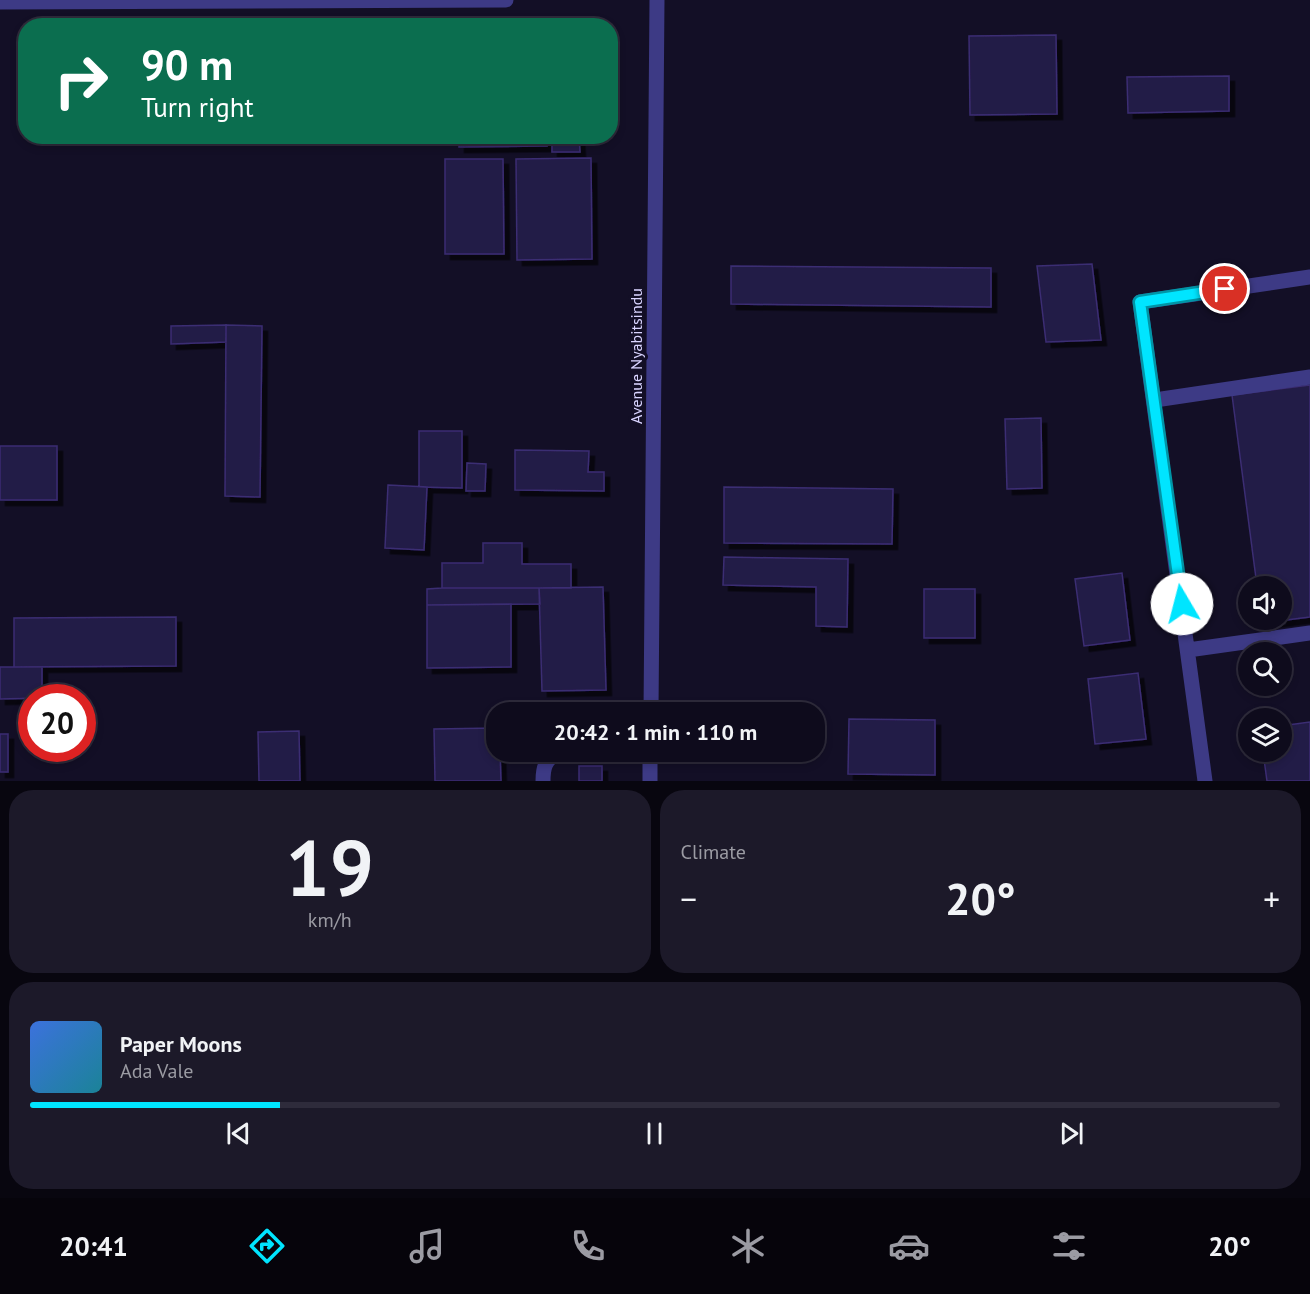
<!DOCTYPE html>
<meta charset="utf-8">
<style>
:root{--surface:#0e0b1c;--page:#1c1929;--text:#f1f3f6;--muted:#9b9ba3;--line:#2e2b3b;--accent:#00e5ff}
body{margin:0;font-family:"PT Sans",sans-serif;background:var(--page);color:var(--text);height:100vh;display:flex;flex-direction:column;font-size:22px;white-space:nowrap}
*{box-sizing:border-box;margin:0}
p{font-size:20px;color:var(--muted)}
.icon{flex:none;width:33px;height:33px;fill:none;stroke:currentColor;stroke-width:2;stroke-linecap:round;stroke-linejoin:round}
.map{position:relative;height:781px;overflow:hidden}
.details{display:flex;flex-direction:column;gap:9px;padding:9px;background:#08060f;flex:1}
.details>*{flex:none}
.hud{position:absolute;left:18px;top:18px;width:600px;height:126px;border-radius:24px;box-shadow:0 3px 9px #0003,0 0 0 2px var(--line);background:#0b6e4f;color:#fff;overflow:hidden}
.buttons{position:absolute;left:1238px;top:576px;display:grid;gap:12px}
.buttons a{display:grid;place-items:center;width:54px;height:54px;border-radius:50%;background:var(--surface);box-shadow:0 3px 9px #0003,0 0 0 2px var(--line);font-size:30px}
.speed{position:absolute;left:18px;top:684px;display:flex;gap:12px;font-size:30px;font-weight:700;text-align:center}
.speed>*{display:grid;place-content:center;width:78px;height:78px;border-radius:50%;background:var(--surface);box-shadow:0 3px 9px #0003,0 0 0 2px var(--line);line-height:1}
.speed .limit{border:9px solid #d22;background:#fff;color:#111}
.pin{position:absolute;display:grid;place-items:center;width:51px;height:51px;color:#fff;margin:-26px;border:3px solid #fff;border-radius:50%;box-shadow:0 2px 6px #0007}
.me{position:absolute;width:66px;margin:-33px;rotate:352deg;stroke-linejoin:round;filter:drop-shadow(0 0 4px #0008)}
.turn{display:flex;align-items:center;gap:21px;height:126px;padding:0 24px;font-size:27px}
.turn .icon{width:78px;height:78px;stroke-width:2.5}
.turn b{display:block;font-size:42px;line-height:51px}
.big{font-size:45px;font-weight:700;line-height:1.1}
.details .card{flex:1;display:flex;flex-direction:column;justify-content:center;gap:9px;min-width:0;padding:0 21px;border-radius:24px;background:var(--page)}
.details .dial{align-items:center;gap:0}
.dial b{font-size:78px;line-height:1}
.song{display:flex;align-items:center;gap:18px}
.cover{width:72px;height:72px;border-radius:9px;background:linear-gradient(135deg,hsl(220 70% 55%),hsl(190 70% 35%))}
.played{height:6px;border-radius:3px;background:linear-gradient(90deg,var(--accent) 20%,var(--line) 20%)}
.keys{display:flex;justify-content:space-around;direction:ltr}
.heat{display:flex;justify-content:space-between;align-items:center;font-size:33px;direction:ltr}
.details .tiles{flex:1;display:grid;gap:9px;grid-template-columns:1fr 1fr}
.card:last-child{grid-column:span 2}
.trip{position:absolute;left:486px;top:702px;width:339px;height:60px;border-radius:24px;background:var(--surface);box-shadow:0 3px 9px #0003,0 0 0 2px var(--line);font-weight:700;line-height:60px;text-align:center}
.tabs{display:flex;height:96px;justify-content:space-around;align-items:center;background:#06040b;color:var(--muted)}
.tabs .icon{width:42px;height:42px}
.tabs .active{color:var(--accent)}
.tabs b{font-size:27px;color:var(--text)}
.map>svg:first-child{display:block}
</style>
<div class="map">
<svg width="1310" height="781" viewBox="0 0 1310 781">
<defs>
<filter id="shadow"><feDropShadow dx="5.5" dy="5.5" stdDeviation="0" flood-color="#0009"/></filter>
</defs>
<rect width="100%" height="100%" fill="#130f26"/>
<!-- building -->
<path fill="#241b47" stroke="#3b2d73" stroke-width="1.5" filter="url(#shadow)" d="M1056 35 1057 114 970 115 969 36Z
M1229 76V111L1128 113 1127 77Z
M459 136H547V146L459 147Z
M552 136H579L580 152H552Z
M591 158 592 259 517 260 516 159Z
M445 159H503L504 254H445Z
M1092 264 1101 340 1046 342 1037 266Z
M731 266 991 268V307L731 304Z
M226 325V342L171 344V326Z
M226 325 262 326 260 497 225 496Z
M1310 385V617L1262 623 1261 620H1281V586H1257L1232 395Z
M1041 418 1042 488 1007 489 1005 419Z
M419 431H462V488L419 487Z
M0 446H57V500H0Z
M515 450 589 451 588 472H604V491L515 490Z
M467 463 486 464 485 491H466Z
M388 485 427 487 424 550 385 548Z
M724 487 893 489 892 544 724 543Z
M483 543H522V564H571V588H442V563H483Z
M724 557 848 559 847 627 816 626V587L723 585Z
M1122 573 1130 640 1084 646 1075 579Z
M603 587 606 690 542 691 539 588Z
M442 588H539L540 604 427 605V589Z
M924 589H975V638H924Z
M511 604V667L427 668V605Z
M176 617V666L14 667V618Z
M0 667H42V698L0 699Z
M1138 673 1146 739 1095 744 1088 679Z
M849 719 935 720V775L848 774Z
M1310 722V781H1267L1263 752H1281V726Z
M496 728V752H500L501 781H435L434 729Z
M299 731 300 781H259L258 732Z
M0 734H8V772H0Z
M579 766H602V781H579Z"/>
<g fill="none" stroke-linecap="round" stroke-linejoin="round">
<!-- minor -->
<path stroke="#3d3a85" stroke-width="15" d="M0 2 506 0
M1155 400 1310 377
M1188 650 1310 633
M651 712 657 0
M543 781C543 768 545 760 557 753L634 752
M650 781V752
M1205 781 1140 302 1310 277"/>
</g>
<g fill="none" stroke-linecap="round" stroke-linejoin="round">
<defs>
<path id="route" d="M1182 604 1140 302 1225 289"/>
</defs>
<!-- route casing -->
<use href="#route" stroke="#0095a6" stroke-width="15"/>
<!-- route -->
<use href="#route" stroke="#00e5ff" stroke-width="10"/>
</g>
<g text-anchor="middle" stroke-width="6" stroke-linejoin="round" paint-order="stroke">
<!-- street labels -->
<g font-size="16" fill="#d9d4ff" stroke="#130f26">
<text transform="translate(636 356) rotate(-90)" y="6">Avenue Nyabitsindu</text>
</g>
</g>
</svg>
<div class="buttons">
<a><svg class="icon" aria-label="sound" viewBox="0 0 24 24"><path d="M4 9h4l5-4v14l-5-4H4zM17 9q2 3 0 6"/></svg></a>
<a><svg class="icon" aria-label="search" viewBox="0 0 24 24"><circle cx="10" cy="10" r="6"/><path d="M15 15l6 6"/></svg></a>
<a><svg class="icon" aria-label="layers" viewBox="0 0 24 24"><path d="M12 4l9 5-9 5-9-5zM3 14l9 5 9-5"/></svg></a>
</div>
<div class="speed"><div class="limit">20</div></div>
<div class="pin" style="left:1225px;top:289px;background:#d93025"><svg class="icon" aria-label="arrive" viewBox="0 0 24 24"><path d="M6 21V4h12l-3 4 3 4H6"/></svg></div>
<svg class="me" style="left:1182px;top:604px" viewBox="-20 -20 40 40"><circle r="19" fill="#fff"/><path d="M0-13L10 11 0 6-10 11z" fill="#00e5ff"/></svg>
<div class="trip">20:42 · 1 min · 110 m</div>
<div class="hud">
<div class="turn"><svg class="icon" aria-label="right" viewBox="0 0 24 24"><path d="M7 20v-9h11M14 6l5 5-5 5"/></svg><div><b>90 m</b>Turn right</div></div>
</div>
</div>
<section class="details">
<div class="tiles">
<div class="card dial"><b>19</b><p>km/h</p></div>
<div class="card"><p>Climate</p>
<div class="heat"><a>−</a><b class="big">20°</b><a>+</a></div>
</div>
<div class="card">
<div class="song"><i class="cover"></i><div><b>Paper Moons</b><p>Ada Vale</p></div></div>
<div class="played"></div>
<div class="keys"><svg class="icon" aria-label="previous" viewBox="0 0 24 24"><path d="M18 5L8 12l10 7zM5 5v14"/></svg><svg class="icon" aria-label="pause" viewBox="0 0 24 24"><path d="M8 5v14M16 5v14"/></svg><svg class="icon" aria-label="next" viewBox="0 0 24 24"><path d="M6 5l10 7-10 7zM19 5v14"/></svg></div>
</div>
</div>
</section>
<nav class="tabs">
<b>20:41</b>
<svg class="icon active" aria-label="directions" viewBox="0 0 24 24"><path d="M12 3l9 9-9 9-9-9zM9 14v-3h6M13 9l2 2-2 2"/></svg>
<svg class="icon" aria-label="music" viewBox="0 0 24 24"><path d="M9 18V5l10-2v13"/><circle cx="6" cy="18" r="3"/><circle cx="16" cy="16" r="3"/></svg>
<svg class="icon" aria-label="phone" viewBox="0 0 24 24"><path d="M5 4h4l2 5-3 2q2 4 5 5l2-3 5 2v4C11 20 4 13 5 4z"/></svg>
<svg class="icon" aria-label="climate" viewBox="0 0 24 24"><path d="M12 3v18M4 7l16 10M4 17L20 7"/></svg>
<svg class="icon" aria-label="car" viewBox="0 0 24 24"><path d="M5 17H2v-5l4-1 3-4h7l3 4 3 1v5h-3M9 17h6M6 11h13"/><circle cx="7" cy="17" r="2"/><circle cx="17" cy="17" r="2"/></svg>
<svg class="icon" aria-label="filters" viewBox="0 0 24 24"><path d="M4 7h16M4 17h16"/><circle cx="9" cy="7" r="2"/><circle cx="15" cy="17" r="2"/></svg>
<b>20°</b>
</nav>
